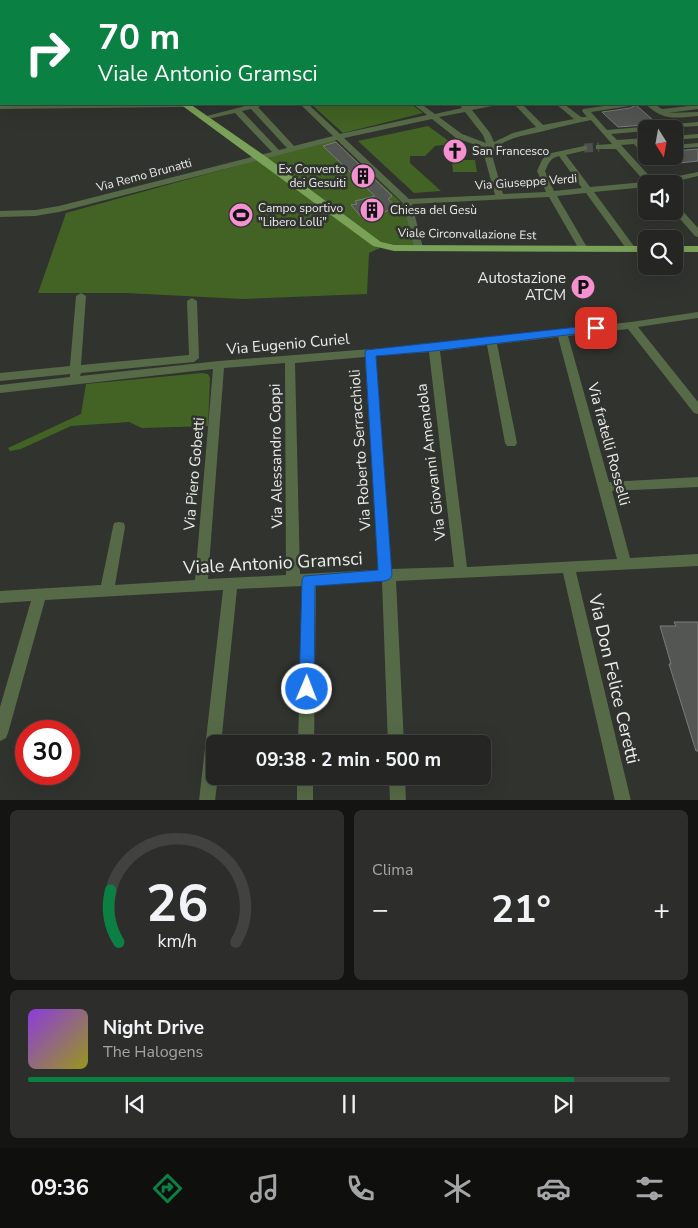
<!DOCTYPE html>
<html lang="it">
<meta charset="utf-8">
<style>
:root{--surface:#252623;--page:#2d2e2b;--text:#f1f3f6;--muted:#a3a5a6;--line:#424341;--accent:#0b8043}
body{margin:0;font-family:"Nunito Sans",sans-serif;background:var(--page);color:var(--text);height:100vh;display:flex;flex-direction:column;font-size:19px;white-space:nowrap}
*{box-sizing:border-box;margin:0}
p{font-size:16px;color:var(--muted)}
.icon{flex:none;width:28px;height:28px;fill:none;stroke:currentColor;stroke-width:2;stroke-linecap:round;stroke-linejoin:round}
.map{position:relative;height:800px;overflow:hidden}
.sheet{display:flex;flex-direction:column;gap:10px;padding:10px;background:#141513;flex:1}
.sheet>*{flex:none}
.banner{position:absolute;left:0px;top:0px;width:699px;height:105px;box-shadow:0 5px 20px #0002,0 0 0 1px var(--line);background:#0b8043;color:#fff;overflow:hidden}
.needle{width:32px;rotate:169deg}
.fabs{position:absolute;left:638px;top:120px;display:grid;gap:10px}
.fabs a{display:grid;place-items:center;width:45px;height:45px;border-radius:8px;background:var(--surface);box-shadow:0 5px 20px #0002,0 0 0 1px var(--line);font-size:25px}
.speed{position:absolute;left:15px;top:720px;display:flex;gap:10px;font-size:25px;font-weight:700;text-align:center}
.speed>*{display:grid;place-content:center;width:65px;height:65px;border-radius:50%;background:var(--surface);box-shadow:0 5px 20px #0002,0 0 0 1px var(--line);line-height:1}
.speed .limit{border:8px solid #d22;background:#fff;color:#111}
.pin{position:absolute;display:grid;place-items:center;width:42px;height:42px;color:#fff;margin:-21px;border-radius:10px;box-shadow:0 2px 8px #0006}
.me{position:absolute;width:55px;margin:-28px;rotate:1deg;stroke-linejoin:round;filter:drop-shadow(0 0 4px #0008)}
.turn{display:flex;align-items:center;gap:18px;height:105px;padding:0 15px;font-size:22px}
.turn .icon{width:65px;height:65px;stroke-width:2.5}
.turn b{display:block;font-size:35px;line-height:42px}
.big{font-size:38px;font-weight:700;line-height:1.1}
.sheet .tile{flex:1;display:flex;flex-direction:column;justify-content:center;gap:8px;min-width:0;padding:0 18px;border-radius:8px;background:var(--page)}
.sheet .dial{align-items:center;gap:0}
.dial svg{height:130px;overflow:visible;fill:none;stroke:var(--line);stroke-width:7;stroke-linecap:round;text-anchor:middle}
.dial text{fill:var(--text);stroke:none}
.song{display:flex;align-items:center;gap:15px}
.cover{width:60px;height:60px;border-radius:8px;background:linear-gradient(135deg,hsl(270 70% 55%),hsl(60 70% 35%))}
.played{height:5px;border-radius:2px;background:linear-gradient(90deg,var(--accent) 85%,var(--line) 85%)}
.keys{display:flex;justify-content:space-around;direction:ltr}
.heat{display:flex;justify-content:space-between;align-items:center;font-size:28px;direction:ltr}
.sheet .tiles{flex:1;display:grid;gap:10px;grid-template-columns:1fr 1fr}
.tile:last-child{grid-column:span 2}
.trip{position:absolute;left:206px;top:735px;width:285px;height:50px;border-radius:8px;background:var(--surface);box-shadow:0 5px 20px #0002,0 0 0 1px var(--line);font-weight:700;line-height:50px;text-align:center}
.tab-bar{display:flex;height:80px;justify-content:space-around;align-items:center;background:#0f0f0e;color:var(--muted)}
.tab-bar .icon{width:35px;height:35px}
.tab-bar .active{color:var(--accent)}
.tab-bar b{font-size:22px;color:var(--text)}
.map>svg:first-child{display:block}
</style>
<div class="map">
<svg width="698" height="801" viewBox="0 0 698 801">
<rect width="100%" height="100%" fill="#31332f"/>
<!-- green -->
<path fill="#426323" d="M311 104H411L423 113 343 133Z
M428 126 453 144 435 146 425 156H410V163L441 191 414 193 358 141Z
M334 140 405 206 418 248 377 244 262 158Z
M261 159 380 248 369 253 367 294 243 299 126 293H38L66 213Z
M452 160H475L477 172H453Z
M202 373 208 374 210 378 208 426 142 428 129 422 71 426 21 449 10 451 8 448 81 414 86 384Z"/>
<!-- building -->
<path fill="#545653" stroke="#797c78" d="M636 105 654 121 642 123 644 125 618 127 602 112 630 108Z
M336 142 392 196 388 199 397 207 364 220 351 205 357 204 355 201 375 196 323 146Z
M698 149V161L670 164 663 156H674V151Z
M674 622H698V751H696L669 664H671L660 626H676Z"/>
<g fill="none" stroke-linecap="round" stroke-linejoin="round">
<!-- minor-tunnel -->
<path stroke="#4d4f4b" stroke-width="9" stroke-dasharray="9 4.5" stroke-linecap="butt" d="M584 148 599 147"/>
<!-- minor -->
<path fill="#576a47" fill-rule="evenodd" d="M406 0H413L414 1H407Z
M447 0H454L455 1H448Z
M519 0H527L528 1H520Z
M187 104V107H184L0 109V105Z
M253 104H266L258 107 294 146 333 136 300 104H308L340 134 427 115 413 104H421L435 114 462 108 459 104H467L469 106 493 104 492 106 472 110 490 133 494 142 513 133 536 127 514 104H522L543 125 574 119 556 104H564L581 117H587L582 111 583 109 618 104H634L630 106 591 112 607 130 698 122V126L646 129V131L611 134 617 140 646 138V142L642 143 646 148V152H641L634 144 621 145 654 181 698 172V176L665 184H646V187L594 192 636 249 631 252 628 251 586 193 557 196 588 249 586 251H580L549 197 412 204 423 248 418 251 415 250 403 203 337 140 59 212 35 216 0 217V211L35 210 59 206 272 152 235 113 203 120 199 118ZM251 109 287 148 279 150 242 111ZM465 112 483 135 486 143 462 134 439 117ZM432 119 456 138 487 149 484 155 495 195 409 199 344 138ZM591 120 612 144 596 145V149H616L645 182 590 187 566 155 587 150V146H584L547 154 542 160 537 171 546 192 503 194 492 155C502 136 526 136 544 131 559 127 575 123 591 120ZM559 156 582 188 554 191 545 171C549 163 550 158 559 156Z
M646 104H654L662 109 698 105V109L668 113 698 112V116C676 118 662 121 646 104Z
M698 134V138L674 140V136Z
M698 143V147L674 149V145Z
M674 204 677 205 698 228V237L695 236 673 211Z
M81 293 86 296 81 365 189 355 187 301 192 298 197 301 199 358 194 362 81 373 80 376 219 361 434 344 631 322 698 312V318L638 327 698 402V414L694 413 628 329 568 336 609 482 698 477V487L612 491 630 558 698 554V566L576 572 631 801H615L563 573 396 581 404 744H388L382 581 316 585 314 744H298L302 586 237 589 221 744H215V776H218L215 801H199L223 590 45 600 8 733 6 738 0 741V707L31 601 0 603V591L101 585 113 527 114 523 119 522 124 523 125 527 115 585 195 580 213 369 0 393V385L70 377V374L0 381V373L70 366 76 296ZM558 337 617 559 467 567 440 351 487 345 505 443 507 446H515L517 443 497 344ZM429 352 454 567 391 569 376 356ZM365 357 378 570 300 574 295 363ZM285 363 286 575 208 579 224 368Z
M297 776H313V801H297Z
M389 776H405L406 801H390Z"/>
<!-- major -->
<path fill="#7aa158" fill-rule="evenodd" d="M107 0H150L106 1Z
M283 0H292L293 1H284Z
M605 0H624L625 1H606Z
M0 3H1V7H0Z
M180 104H190L265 156 381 242 394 245 646 246V252L394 251 373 246Z
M674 246H698V252H674Z"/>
</g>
<!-- route -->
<path fill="#1a73e8" stroke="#114b97" d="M596 325 600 326 602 328 600 331 434 351 376 356 392 575 390 579 385 581 315 586 314 689 312 694 307 697 301 694 299 689 302 580 304 576 378 570 365 352 366 350Z"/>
<!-- icons -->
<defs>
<symbol id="church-disc" viewBox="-11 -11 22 22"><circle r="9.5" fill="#f590d1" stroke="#31332f"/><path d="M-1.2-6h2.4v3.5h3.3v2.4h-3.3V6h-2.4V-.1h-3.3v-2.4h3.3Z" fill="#111"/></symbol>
<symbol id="building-disc" viewBox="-11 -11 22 22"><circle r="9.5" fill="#f590d1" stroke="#31332f"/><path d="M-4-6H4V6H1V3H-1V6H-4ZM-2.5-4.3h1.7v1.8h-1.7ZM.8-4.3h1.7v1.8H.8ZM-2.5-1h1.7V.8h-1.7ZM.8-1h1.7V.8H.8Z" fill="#111"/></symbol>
<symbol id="stadium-disc" viewBox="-11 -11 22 22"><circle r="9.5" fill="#f590d1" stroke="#31332f"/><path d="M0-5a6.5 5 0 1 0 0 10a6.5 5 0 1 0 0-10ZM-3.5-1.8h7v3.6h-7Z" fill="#111"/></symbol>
<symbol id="parking-disc" viewBox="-11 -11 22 22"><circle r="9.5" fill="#f590d1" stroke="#31332f"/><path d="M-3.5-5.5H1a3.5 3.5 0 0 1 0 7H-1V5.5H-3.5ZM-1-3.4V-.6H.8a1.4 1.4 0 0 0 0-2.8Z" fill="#111"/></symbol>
</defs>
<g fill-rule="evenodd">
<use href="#church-disc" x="441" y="137" width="28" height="28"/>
<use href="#building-disc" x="349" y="162" width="28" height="28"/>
<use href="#building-disc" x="358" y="196" width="28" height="28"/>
<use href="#stadium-disc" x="227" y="201" width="28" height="28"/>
<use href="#parking-disc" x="569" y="273" width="28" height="28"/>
</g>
<g text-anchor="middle" stroke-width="5" stroke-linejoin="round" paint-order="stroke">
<!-- far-poi labels -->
<g font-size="12" fill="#ecedeb" stroke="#31332f" text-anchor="start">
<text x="472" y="155">San Francesco</text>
<text x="346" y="173" text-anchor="end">Ex Convento<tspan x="346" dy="14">dei Gesuiti</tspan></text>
<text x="258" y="212">Campo sportivo<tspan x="258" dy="14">"Libero Lolli"</tspan></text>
<text x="390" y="214">Chiesa del Gesù</text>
</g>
<!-- far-street labels -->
<g font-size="12" fill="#ecedeb" stroke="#31332f">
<text transform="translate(144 175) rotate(-15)" y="4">Via Remo Brunatti</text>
<text transform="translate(526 182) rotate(-4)" y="4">Via Giuseppe Verdi</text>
<text transform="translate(467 234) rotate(1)" y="4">Viale Circonvallazione Est</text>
</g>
<!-- poi labels -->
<g font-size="15" fill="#ecedeb" stroke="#31332f" text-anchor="end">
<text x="566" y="283">Autostazione<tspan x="566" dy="17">ATCM</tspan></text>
</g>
<!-- street labels -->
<g font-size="15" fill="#ecedeb" stroke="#31332f">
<text transform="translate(288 344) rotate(-5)" y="5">Via Eugenio Curiel</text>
<text transform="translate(609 444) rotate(75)" y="5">Via fratelli Rosselli</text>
<text transform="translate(360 450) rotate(-94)" y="5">Via Roberto Serracchioli</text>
<text transform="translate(276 456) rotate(-91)" y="5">Via Alessandro Coppi</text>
<text transform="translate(431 462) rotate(-97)" y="5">Via Giovanni Amendola</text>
<text transform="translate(194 474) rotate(-85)" y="5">Via Piero Gobetti</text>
</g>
<!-- near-street labels -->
<g font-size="18" fill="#ecedeb" stroke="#31332f">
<text transform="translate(273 563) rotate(-3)" y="6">Viale Antonio Gramsci</text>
<text transform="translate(614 679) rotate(77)" y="6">Via Don Felice Ceretti</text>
</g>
</g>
</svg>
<div class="fabs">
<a><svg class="needle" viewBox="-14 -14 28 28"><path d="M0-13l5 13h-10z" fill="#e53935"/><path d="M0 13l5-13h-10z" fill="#a3a5a6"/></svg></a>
<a><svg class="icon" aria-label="sound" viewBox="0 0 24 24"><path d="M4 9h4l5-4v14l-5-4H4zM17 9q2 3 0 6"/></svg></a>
<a><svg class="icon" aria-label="search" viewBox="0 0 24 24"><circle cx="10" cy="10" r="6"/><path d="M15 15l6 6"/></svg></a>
</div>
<div class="speed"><div class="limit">30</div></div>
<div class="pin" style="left:596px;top:328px;background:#d93025"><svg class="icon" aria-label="arrive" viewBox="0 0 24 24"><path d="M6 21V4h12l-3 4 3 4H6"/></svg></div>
<svg class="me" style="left:307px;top:689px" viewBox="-20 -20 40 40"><circle r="17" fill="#1a73e8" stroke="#fff" stroke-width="3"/><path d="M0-11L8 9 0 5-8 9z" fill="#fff"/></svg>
<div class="trip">09:38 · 2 min · 500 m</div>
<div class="banner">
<div class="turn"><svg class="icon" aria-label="right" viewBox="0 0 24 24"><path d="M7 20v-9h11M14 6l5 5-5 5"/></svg><div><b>70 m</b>Viale Antonio Gramsci</div></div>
</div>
</div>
<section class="sheet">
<div class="tiles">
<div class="tile dial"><svg viewBox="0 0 100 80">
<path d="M14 69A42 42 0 1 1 86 69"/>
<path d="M14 69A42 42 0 0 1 9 37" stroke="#0b8043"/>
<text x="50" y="56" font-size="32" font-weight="700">26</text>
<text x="50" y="72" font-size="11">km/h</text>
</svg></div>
<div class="tile"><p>Clima</p>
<div class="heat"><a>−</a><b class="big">21°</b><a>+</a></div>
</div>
<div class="tile">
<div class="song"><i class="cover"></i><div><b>Night Drive</b><p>The Halogens</p></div></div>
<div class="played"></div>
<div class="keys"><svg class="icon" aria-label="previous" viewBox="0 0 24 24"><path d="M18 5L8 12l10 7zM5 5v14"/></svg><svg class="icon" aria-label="pause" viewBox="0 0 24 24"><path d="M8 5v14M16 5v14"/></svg><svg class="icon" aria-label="next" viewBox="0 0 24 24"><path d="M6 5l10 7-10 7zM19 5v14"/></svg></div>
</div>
</div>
</section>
<nav class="tab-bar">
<b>09:36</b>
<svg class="icon active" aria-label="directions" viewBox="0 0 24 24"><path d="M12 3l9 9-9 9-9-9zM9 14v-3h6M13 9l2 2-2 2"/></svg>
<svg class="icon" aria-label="music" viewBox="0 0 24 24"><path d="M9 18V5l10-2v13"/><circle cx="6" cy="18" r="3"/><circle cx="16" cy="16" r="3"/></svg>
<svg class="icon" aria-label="phone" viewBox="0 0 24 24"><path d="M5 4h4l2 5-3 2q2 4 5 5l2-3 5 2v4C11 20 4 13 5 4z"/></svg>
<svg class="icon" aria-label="climate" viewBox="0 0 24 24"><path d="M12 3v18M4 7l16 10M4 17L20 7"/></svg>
<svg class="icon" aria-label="car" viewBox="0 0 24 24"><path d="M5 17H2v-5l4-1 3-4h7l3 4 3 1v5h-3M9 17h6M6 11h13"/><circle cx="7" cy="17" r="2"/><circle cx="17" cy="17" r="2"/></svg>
<svg class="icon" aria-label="filters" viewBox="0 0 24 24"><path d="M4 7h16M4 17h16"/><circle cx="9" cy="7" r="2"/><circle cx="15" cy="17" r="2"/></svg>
</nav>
